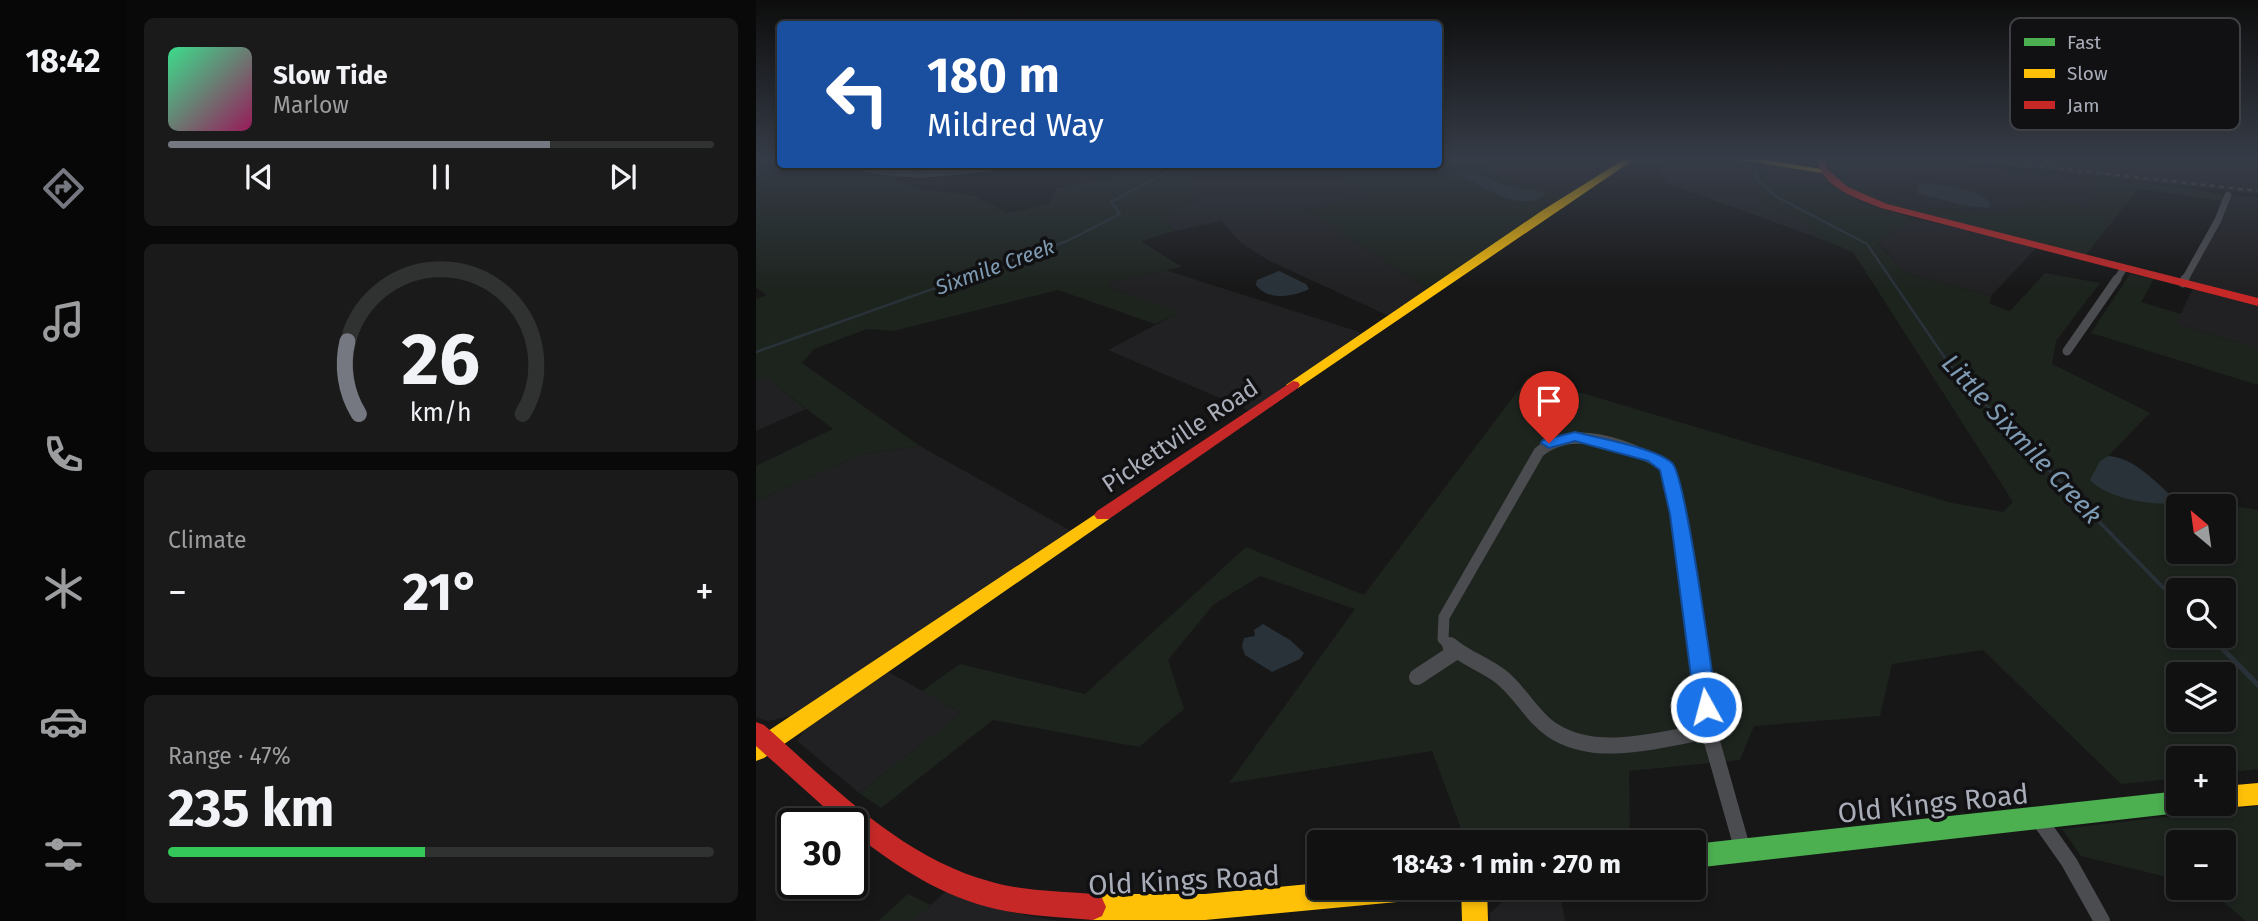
<!DOCTYPE html>
<meta charset="utf-8">
<style>
:root{--surface:#111;--page:#1a1a1a;--text:#f1f3f6;--muted:#9c9d9f;--line:#303131;--accent:#757880}
body{margin:0;font-family:"Fira Sans",sans-serif;background:var(--page);color:var(--text);height:100vh;display:flex;flex-direction:column;font-size:26px;white-space:nowrap}
*{box-sizing:border-box;margin:0}
p{font-size:23px;color:var(--muted)}
.icon{flex:none;width:38px;height:38px;fill:none;stroke:currentColor;stroke-width:2;stroke-linecap:round;stroke-linejoin:round}
.map{position:relative;flex:1;overflow:hidden}
.side{display:flex;flex-direction:column;gap:18px;padding:18px;background:#090909;width:630px}
.side>*{flex:none}
.top-card{position:absolute;left:21px;top:21px;width:665px;height:147px;border-radius:7px;box-shadow:0 4px 10px #0003,0 0 0 2px var(--line);background:#1a4fa0;color:#fff;overflow:hidden}
.needle{width:46px;rotate:331deg}
.controls{position:absolute;left:1410px;top:494px;display:grid;gap:14px}
.controls a{display:grid;place-items:center;width:70px;height:70px;border-radius:7px;background:var(--surface);box-shadow:0 4px 10px #0003,0 0 0 2px var(--line);font-size:35px}
.speed{position:absolute;left:21px;top:808px;display:flex;gap:14px;font-size:35px;font-weight:700;text-align:center}
.speed>*{display:grid;place-content:center;width:91px;height:91px;border-radius:50%;background:var(--surface);box-shadow:0 4px 10px #0003,0 0 0 2px var(--line);line-height:1}
.speed .limit{border:4px solid #111;border-radius:10px;background:#fff;color:#111}
.pin{position:absolute;display:grid;place-items:center;width:60px;height:60px;color:#fff;margin:-72px -30px;border-radius:50% 50% 50% 0;rotate:-45deg;box-shadow:0 0 7px #0007}
.pin .icon{rotate:45deg}
.me{position:absolute;width:77px;margin:-38px;rotate:353deg;stroke-linejoin:round;filter:drop-shadow(0 0 5px #0008)}
.turn{display:flex;align-items:center;gap:24px;height:147px;padding:0 35px;font-size:32px}
.turn .icon{width:91px;height:91px;stroke-width:2.5}
.turn b{display:block;font-size:49px;line-height:60px}
.big{font-size:52px;font-weight:700;line-height:1.1}
.side .tile{flex:1;display:flex;flex-direction:column;justify-content:center;gap:10px;min-width:0;padding:0 24px;border-radius:10px;background:var(--page)}
.side .dial{align-items:center;gap:0}
.dial svg{height:182px;overflow:visible;fill:none;stroke:var(--line);stroke-width:7;stroke-linecap:round;text-anchor:middle}
.dial text{fill:var(--text);stroke:none}
.song{display:flex;align-items:center;gap:21px}
.cover{width:84px;height:84px;border-radius:10px;background:linear-gradient(135deg,hsl(150 70% 55%),hsl(330 70% 35%))}
.played{height:7px;border-radius:4px;background:linear-gradient(90deg,var(--accent) 70%,var(--line) 70%)}
.keys{display:flex;justify-content:space-around;direction:ltr}
.heat{display:flex;justify-content:space-between;align-items:center;font-size:38px;direction:ltr}
.charge{height:10px;border-radius:5px;background:linear-gradient(90deg,#34c759 47%,var(--line) 0)}
.trip{position:absolute;left:551px;top:830px;width:399px;height:70px;border-radius:7px;background:var(--surface);box-shadow:0 4px 10px #0003,0 0 0 2px var(--line);font-weight:700;line-height:70px;text-align:center}
main{display:flex;flex:1;min-height:0}
.menu{display:flex;flex-direction:column;width:126px;justify-content:space-around;align-items:center;background:#070707;color:var(--muted)}
.menu .icon{width:49px;height:49px}
.menu .on{color:var(--accent)}
.menu b{font-size:32px;color:var(--text)}
.map>svg:first-child{display:block}
</style>
<main>
<nav class="menu">
<b>18:42</b>
<svg class="icon on" aria-label="directions" viewBox="0 0 24 24"><path d="M12 3l9 9-9 9-9-9zM9 14v-3h6M13 9l2 2-2 2"/></svg>
<svg class="icon" aria-label="music" viewBox="0 0 24 24"><path d="M9 18V5l10-2v13"/><circle cx="6" cy="18" r="3"/><circle cx="16" cy="16" r="3"/></svg>
<svg class="icon" aria-label="phone" viewBox="0 0 24 24"><path d="M5 4h4l2 5-3 2q2 4 5 5l2-3 5 2v4C11 20 4 13 5 4z"/></svg>
<svg class="icon" aria-label="climate" viewBox="0 0 24 24"><path d="M12 3v18M4 7l16 10M4 17L20 7"/></svg>
<svg class="icon" aria-label="car" viewBox="0 0 24 24"><path d="M5 17H2v-5l4-1 3-4h7l3 4 3 1v5h-3M9 17h6M6 11h13"/><circle cx="7" cy="17" r="2"/><circle cx="17" cy="17" r="2"/></svg>
<svg class="icon" aria-label="filters" viewBox="0 0 24 24"><path d="M4 7h16M4 17h16"/><circle cx="9" cy="7" r="2"/><circle cx="15" cy="17" r="2"/></svg>
</nav>
<section class="side">
<div class="tile">
<div class="song"><i class="cover"></i><div><b>Slow Tide</b><p>Marlow</p></div></div>
<div class="played"></div>
<div class="keys"><svg class="icon" aria-label="previous" viewBox="0 0 24 24"><path d="M18 5L8 12l10 7zM5 5v14"/></svg><svg class="icon" aria-label="pause" viewBox="0 0 24 24"><path d="M8 5v14M16 5v14"/></svg><svg class="icon" aria-label="next" viewBox="0 0 24 24"><path d="M6 5l10 7-10 7zM19 5v14"/></svg></div>
</div>
<div class="tile dial"><svg viewBox="0 0 100 80">
<path d="M14 69A42 42 0 1 1 86 69"/>
<path d="M14 69A42 42 0 0 1 9 37" stroke="#757880"/>
<text x="50" y="56" font-size="32" font-weight="700">26</text>
<text x="50" y="72" font-size="11">km/h</text>
</svg></div>
<div class="tile"><p>Climate</p>
<div class="heat"><a>−</a><b class="big">21°</b><a>+</a></div>
</div>
<div class="tile"><p>Range · 47%</p><b class="big">235 km</b><div class="charge"></div></div>
</section>
<div class="map">
<svg width="1502" height="921" viewBox="0 0 1502 921">
<rect width="100%" height="100%" fill="#171717"/>
<!-- built -->
<path fill="#212123" d="M719 160H868L808 197 726 170Z
M899 160 990 162 994 164 1005 202 1041 217 1060 237 912 184Z
M1169 160 1342 180 1332 206 1279 202 1253 213 1155 207 1105 190 1085 173 1074 171 1073 161Z
M1192 160H1502V194Z
M488 164 510 168 525 164 589 165 596 168 581 177 622 193 552 210 674 290 635 317 512 260 485 243 465 221 419 231 409 218 419 208 422 175 451 168Z
M1008 164 1058 170 1075 183 1010 182Z
M1469 194 1502 198V300L1431 283 1472 203 1466 201Z
M1158 218 1281 247 1235 296 1150 273 1121 242Z
M409 270 610 334 494 411 352 350 424 312 353 287 354 282Z
M1437 288 1502 304V348L1420 324Z
M9 377 50 409 0 431V381Z
M164 446 317 532 40 715 12 721 0 717V501L106 454Z
M129 670 205 713 103 793 41 741 56 719Z
M785 887H803L809 921H734V913L749 899Z
M190 891 259 913 302 921H158Z"/>
<!-- green -->
<path fill="#1d241e" fill-rule="evenodd" d="M683 160H719L726 170 808 197 674 290 551 210 620 193 581 178 595 168 589 165 682 164ZM724 173 758 188H770L755 200 704 175Z
M1169 160 1442 189 1468 196 1466 201 1382 189 1329 256C1281 244 1095 208 1074 171L1085 173 1105 190 1155 207 1252 213C1272 194 1306 204 1331 206L1342 180Z
M106 164 134 171 152 165H247L147 171 137 179 164 189 216 195 252 213 293 204 300 189 352 178 383 165H488L451 168 423 175 435 182 442 200 419 208 409 218 419 231 385 241 426 267 354 282 353 287 425 312 399 324 302 290 137 331 111 329 58 349 46 363 164 446 106 454 0 501V466L77 429 10 378 0 381V299L11 295 0 288V166L17 169 40 165Z
M994 164 1006 165 1011 182 1070 183 1116 206 1158 218 1121 243 1150 273 1235 296 1234 304 1254 311 1289 273 1344 283 1300 341 1296 364 1394 413 1352 456 1344 461 1410 504 1437 499 1502 510V769L1468 773V758H1423V778L1365 784 1227 650 1136 664 1124 716 998 726 984 760 873 771 874 839 856 842H710L676 751 473 783 599 609 504 576 457 605 412 660 428 709 383 747 237 720 125 808 103 793 205 713 166 691 204 664 329 694 490 547 608 595 772 377 1196 503 1247 512 1257 502 1097 252 1060 237 1041 217 1005 202ZM1423 506H1468V551H1423ZM1423 590H1468V635H1423ZM1423 674H1468V719H1423Z
M1374 274 1398 279 1385 302 1425 314 1420 324 1502 348V385L1335 333Z
M1502 806V921H1490L1449 887H1468V842H1423V880L1325 856 1306 829Z
M152 894 175 905 158 921H122Z"/>
<!-- water -->
<path fill="#2a3239" d="M713 172C729 174 741 183 757 187 768 191 779 188 790 194 766 215 727 186 704 175Z
M1159 183C1174 182 1228 190 1235 204L1232 208 1206 205 1161 193 1162 185Z
M523 271 550 284 553 289C537 297 512 301 500 285L501 280Z
M1352 456C1378 457 1399 482 1418 498L1419 503C1395 506 1351 498 1334 480L1344 461Z
M507 624 534 640 548 653 544 659 516 672 489 655 486 646 488 638 499 636 498 630Z"/>
<g fill="none" stroke-linecap="round" stroke-linejoin="round">
<!-- stream-far2 -->
<path stroke="#2a3239" stroke-width="2.5" d="M998 163 1001 180 1021 197 1111 244 1200 374 1263 439
M0 352 311 241 364 214 355 202 417 169 448 164"/>
<!-- stream-far1 -->
<path stroke="#2a3239" stroke-width="3.5" d="M1261 437 1423 604
M1453 635 1465 647"/>
<!-- stream -->
<path stroke="#2a3239" stroke-width="5" d="M1463 645 1502 685"/>
<!-- street-far3 -->
<path stroke="#4b4c50" stroke-width="7" d="M95 164C149 182 203 171 258 164
M1360 281 1368 268
M1428 281 1462 220 1472 195"/>
<!-- street-far2 -->
<path stroke="#4b4c50" stroke-width="9" d="M1427 283 1429 279
M1311 351 1361 279
M806 439H833"/>
<!-- street-far1 -->
<path stroke="#4b4c50" stroke-width="11" d="M696 647 687 639 688 617 783 452C819 422 876 447 912 467L923 514 941 647"/>
<!-- street -->
<path stroke="#4b4c50" stroke-width="16" d="M694 645C709 658 728 664 744 676 764 691 775 716 796 730 841 760 904 739 953 731
M941 645 953 731
M661 677 699 652
M953 731 987 851
M1282 818 1313 862 1346 921"/>
<!-- fast -->
<path fill="#4caf50" fill-rule="evenodd" d="M1423 791V803H1434L1431 810 1423 813 938 868V844Z"/>
<!-- slow -->
<path fill="#ffc107" fill-rule="evenodd" d="M867 160H877L542 388 537 389 530 385 787 210Z
M984 160H1011L1071 170 1067 173Z
M347 509 356 515 353 519 8 758 0 761V739Z
M1502 783V805L1468 808 1460 805 1468 803V786Z
M564 883V887H675L671 896 662 900 449 920H337L328 916 324 907 328 898 337 894H449Z
M705 887H731L732 921H706Z"/>
<!-- jam -->
<path fill="#c62828" fill-rule="evenodd" d="M1062 160H1070L1071 169 1092 187 1131 204 1502 298V306L1125 208C1103 199 1064 187 1062 160Z
M537 381 542 382 544 385 542 388 353 519H341L338 515 341 511Z
M0 722 8 725C76 785 145 858 236 882 268 891 303 891 337 894L346 898 350 907 346 916 337 920C305 917 272 916 240 909 187 897 143 868 101 836L96 832V824H87L0 746Z"/>
<!-- rail -->
<path stroke="#4b4c4f" stroke-width="2.5" stroke-dasharray="5 4.5" stroke-linecap="butt" d="M1227 160 1502 191"/>
</g>
<!-- sky -->
<linearGradient id="sky" x2="0" y2="1"><stop stop-color="#0d0d0d"/><stop offset="0.55" stop-color="#363c47"/><stop offset="1" stop-color="#363c47" stop-opacity="0"/></linearGradient>
<rect width="1502" height="289" fill="url(#sky)"/>
<!-- route -->
<path fill="#1a73e8" stroke="#114b97" stroke-width="2" d="M819 432C843 438 900 448 916 463 930 475 956 674 961 707L957 713 950 716 942 713 939 707 914 514 904 470 892 461 819 441 793 448 785 443 787 440Z"/>
<g text-anchor="middle" stroke-width="7" stroke-linejoin="round" paint-order="stroke">
<!-- far-water labels -->
<g font-size="21" font-style="italic" fill="#7f9bb3" stroke="#111113">
<text transform="translate(239 267) rotate(-20)" y="7">Sixmile Creek</text>
</g>
<!-- street labels -->
<g font-size="24" fill="#a8adb8" stroke="#111113">
<text transform="translate(424 436) rotate(-34)" y="8">Pickettville Road</text>
</g>
<!-- water labels -->
<g font-size="26" font-style="italic" fill="#7f9bb3" stroke="#111113">
<text transform="translate(1266 439) rotate(47)" y="9">Little Sixmile Creek</text>
</g>
<!-- near-street labels -->
<g font-size="28" fill="#a8adb8" stroke="#111113">
<text transform="translate(1177 803) rotate(-6)" y="10">Old Kings Road</text>
<text transform="translate(428 880) rotate(-3)" y="10">Old Kings Road</text>
</g>
</g>
<!-- legend -->
<rect x="1254" y="18" width="230" height="112" rx="10" fill="#111113" stroke="#3e4045" stroke-width="2"/>
<rect x="1268" y="38" width="31" height="8" fill="#4caf50"/>
<rect x="1268" y="69" width="31" height="9" fill="#ffc107"/>
<rect x="1268" y="101" width="31" height="8" fill="#c62828"/>
<g font-size="19" fill="#a8adb8">
<text x="1311" y="49">Fast</text>
<text x="1311" y="80">Slow</text>
<text x="1311" y="112">Jam</text>
</g>
</svg>
<div class="controls">
<a><svg class="needle" viewBox="-14 -14 28 28"><path d="M0-13l5 13h-10z" fill="#e53935"/><path d="M0 13l5-13h-10z" fill="#9c9d9f"/></svg></a>
<a><svg class="icon" aria-label="search" viewBox="0 0 24 24"><circle cx="10" cy="10" r="6"/><path d="M15 15l6 6"/></svg></a>
<a><svg class="icon" aria-label="layers" viewBox="0 0 24 24"><path d="M12 4l9 5-9 5-9-5zM3 14l9 5 9-5"/></svg></a>
<a>+</a>
<a>−</a>
</div>
<div class="speed"><div class="limit">30</div></div>
<div class="pin" style="left:793px;top:443px;background:#d93025"><svg class="icon" aria-label="arrive" viewBox="0 0 24 24"><path d="M6 21V4h12l-3 4 3 4H6"/></svg></div>
<svg class="me" style="left:950px;top:707px" viewBox="-20 -20 40 40"><circle r="17" fill="#1a73e8" stroke="#fff" stroke-width="3"/><path d="M0-11L8 9 0 5-8 9z" fill="#fff"/></svg>
<div class="trip">18:43 · 1 min · 270 m</div>
<div class="top-card">
<div class="turn"><svg class="icon" aria-label="left" viewBox="0 0 24 24"><path d="M17 20v-9H6M10 6l-5 5 5 5"/></svg><div><b>180 m</b>Mildred Way</div></div>
</div>
</div>
</main>
